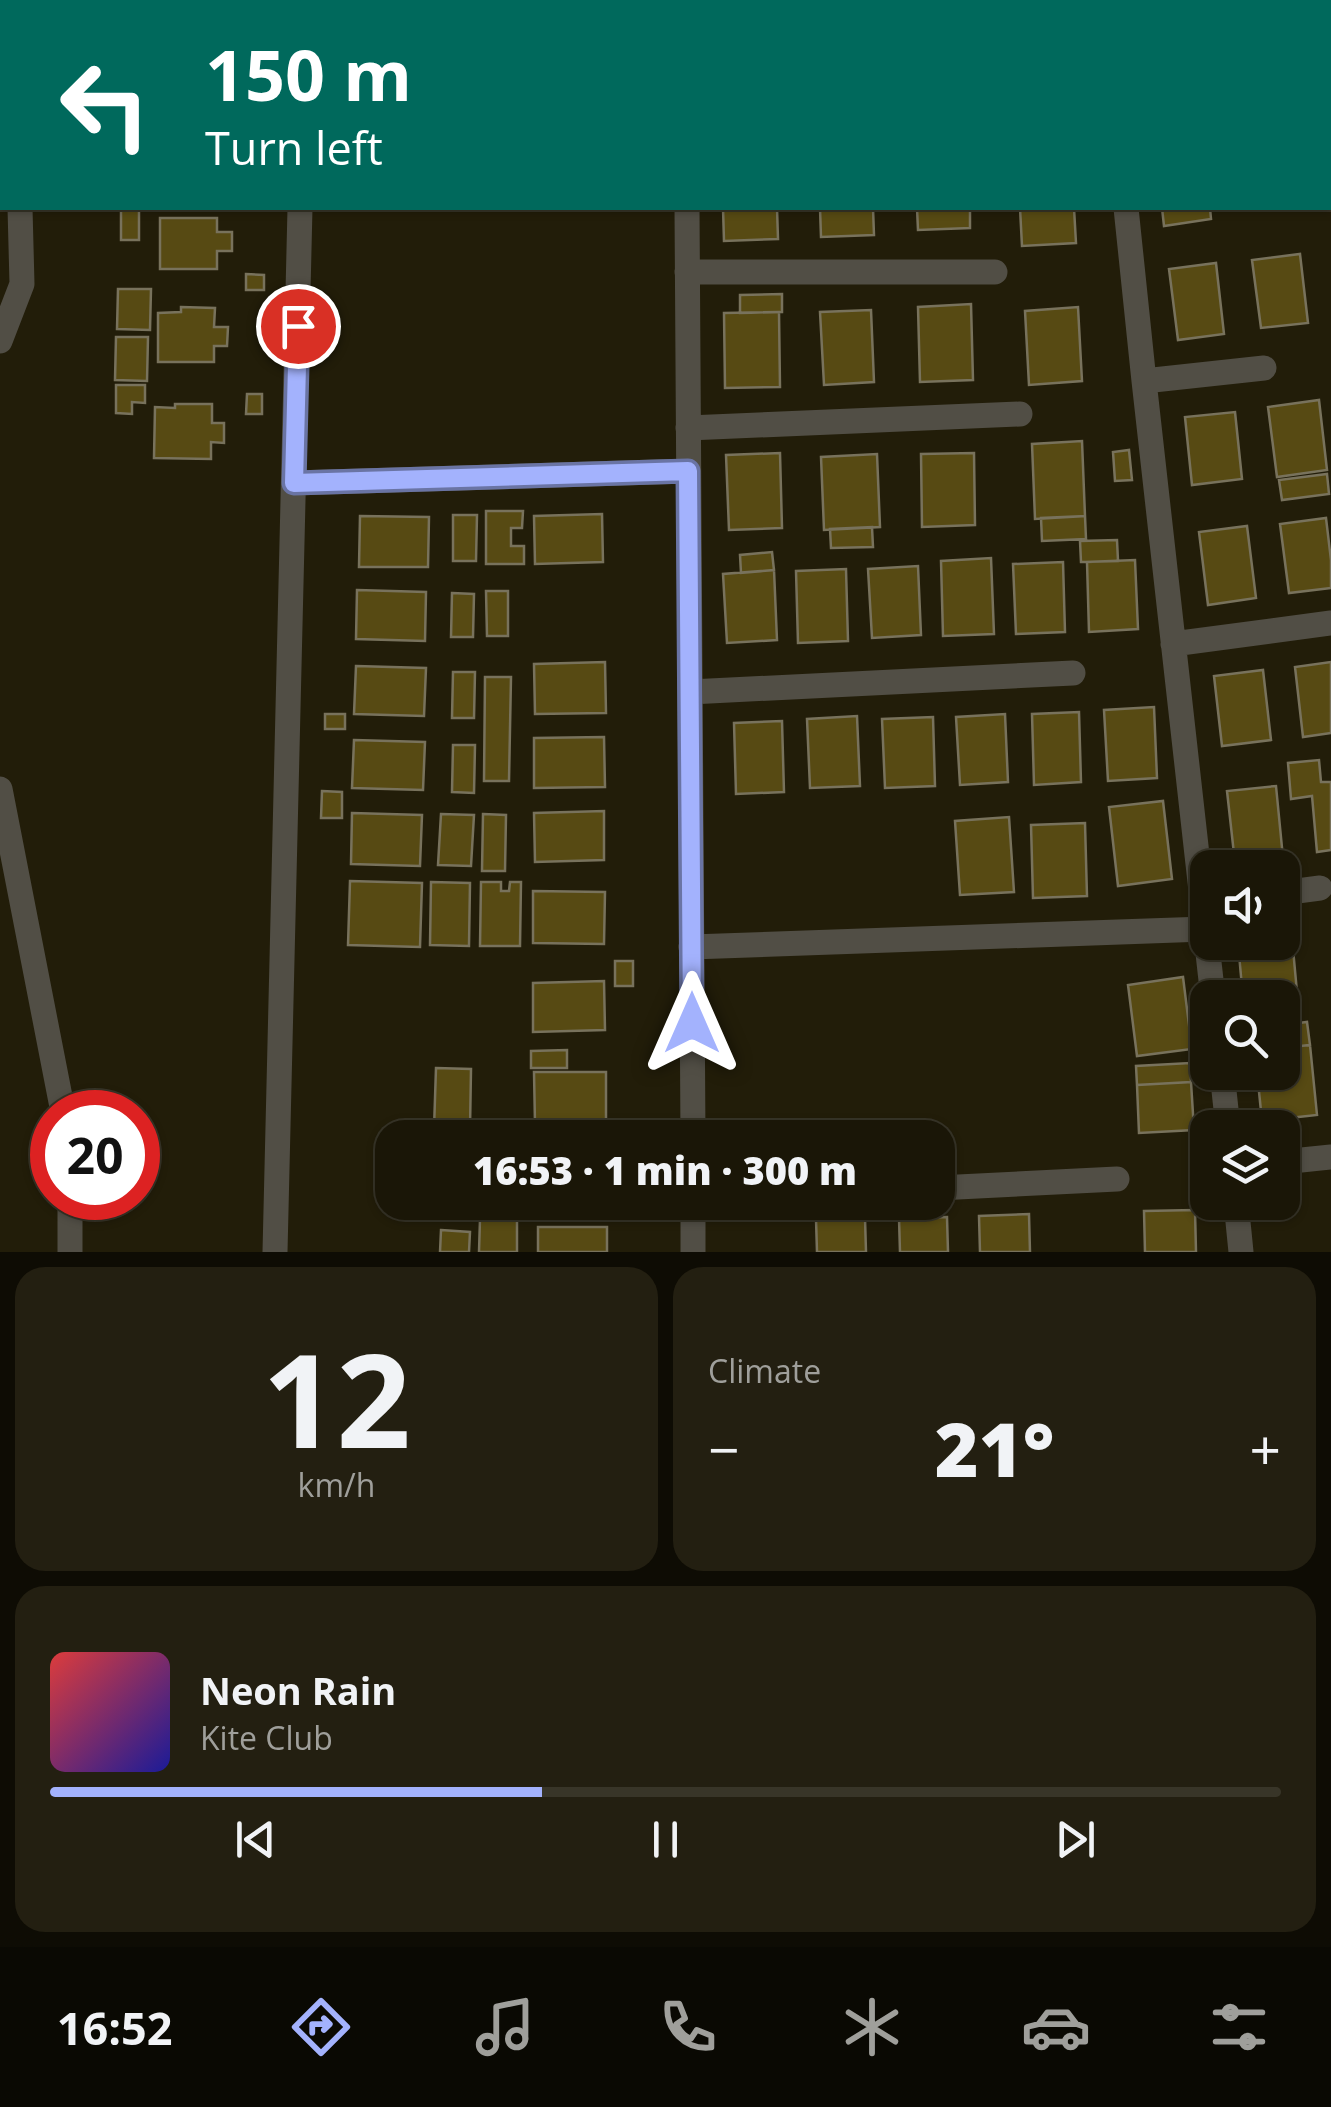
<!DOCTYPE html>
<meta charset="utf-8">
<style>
:root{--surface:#1a1607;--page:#231f11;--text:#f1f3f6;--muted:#9f9f9b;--line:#383528;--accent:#a3b2fd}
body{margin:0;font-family:"Open Sans",sans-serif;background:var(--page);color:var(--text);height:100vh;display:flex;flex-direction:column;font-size:38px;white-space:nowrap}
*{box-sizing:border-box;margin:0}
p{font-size:32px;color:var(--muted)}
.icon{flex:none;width:55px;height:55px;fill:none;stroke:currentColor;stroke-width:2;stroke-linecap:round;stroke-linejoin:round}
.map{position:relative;height:1252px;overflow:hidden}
.side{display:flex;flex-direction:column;gap:15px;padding:15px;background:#0e0c04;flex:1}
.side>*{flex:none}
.guide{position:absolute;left:0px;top:0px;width:1332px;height:210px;box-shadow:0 2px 8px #0004,0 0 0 2px var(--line);background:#00695c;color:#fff;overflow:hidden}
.fabs{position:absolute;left:1190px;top:850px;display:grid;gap:20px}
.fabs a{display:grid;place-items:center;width:110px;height:110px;border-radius:20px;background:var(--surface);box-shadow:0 2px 8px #0004,0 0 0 2px var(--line);font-size:50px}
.speed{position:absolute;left:30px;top:1090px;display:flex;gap:20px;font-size:50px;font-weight:700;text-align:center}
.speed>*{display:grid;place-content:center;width:130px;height:130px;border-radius:50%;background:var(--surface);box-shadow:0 2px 8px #0004,0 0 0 2px var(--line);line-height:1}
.speed .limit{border:15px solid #d22;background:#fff;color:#111}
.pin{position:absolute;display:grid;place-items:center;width:85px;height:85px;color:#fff;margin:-42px;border:5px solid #fff;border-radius:50%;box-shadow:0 2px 10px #0007}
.me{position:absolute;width:110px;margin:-55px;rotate:0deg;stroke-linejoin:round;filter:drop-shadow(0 0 8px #0008)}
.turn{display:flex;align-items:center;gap:35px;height:210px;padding:0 40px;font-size:45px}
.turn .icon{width:130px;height:130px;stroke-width:2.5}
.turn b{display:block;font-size:70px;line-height:85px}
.big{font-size:75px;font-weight:800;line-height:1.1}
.side .tile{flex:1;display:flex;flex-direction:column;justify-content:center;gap:15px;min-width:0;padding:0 35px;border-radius:30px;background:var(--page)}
.side .dial{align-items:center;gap:0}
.dial b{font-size:130px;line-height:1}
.song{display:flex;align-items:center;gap:30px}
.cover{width:120px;height:120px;border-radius:15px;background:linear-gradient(135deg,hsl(0 70% 55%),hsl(240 70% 35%))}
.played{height:10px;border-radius:5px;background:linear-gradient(90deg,var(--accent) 40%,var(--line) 40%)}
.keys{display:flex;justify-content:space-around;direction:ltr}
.heat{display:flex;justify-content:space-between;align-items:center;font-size:55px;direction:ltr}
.side .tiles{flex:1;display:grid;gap:15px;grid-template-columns:1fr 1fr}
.tile:last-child{grid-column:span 2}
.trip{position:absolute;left:375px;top:1120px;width:580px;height:100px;border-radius:30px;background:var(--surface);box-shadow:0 2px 8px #0004,0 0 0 2px var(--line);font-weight:800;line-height:100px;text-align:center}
.menu{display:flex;height:160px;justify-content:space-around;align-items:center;background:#0a0903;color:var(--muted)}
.menu .icon{width:70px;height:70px}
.menu .selected{color:var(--accent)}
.menu b{font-size:45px;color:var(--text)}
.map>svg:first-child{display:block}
</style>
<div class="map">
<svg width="1331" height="1252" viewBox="0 0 1331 1252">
<rect width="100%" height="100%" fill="#221d09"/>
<!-- building -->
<path fill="#574a13" stroke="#78725c" stroke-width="2.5" d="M121 208H139V240H121Z
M723 208H777L778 239 724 241Z
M820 208H873L874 235 821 237Z
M917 208H970V228L918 230Z
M1020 208H1074L1076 243 1022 246Z
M1162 208H1210L1211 219 1164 226Z
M160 218H217V232H232V251H217V269H160Z
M1300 254 1308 323 1261 328 1252 260Z
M1216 263 1224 334 1178 340 1169 269Z
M246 274 264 275V290H246Z
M118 289H151L150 330 117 329Z
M782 294V312L740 313V295Z
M971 304 973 380 920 382 918 307Z
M181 307 215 308 214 327H228L227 346H214V362H158V313L181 312Z
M1078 307 1082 381 1029 385 1025 311Z
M871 310 874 382 824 385 820 312Z
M779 312 780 387 725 388 724 313Z
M116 337H148L147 381 115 380Z
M116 385H145V403L132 402V414L116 413Z
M247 394H262V414H246Z
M1319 400 1327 470 1277 477 1268 407Z
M175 404H212V423H224V443L211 442V459L154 458 155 407 175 408Z
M1235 412 1242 479 1192 485 1185 417Z
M1082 441 1085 516 1035 519 1032 444Z
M1129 450 1132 480 1115 481 1113 452Z
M780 453 782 528 729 530 726 455Z
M974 453 975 525 922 527 921 454Z
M877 454 880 527 824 530 821 457Z
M1327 474 1329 494 1282 500 1279 480Z
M486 511H523L522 528H511V546H524V564H486Z
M602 514 603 562 535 564 534 516Z
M453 515H477L476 561H453Z
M360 516 429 517 428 567H359Z
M1085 516 1086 539 1042 541 1041 518Z
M1326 518 1331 560V588L1289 593 1280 524Z
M1247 526 1256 598 1208 605 1199 532Z
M872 527 873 547 831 548 830 529Z
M1117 540 1118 561 1081 562 1080 541Z
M772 552 774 570 741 573 740 555Z
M991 558 994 634 943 636 941 561Z
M1135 560 1138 629 1089 632 1087 562Z
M1063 562 1065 632 1016 634 1013 564Z
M918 566 921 635 872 638 868 569Z
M846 569 848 641 798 643 796 571Z
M774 570 777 640 727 643 723 574Z
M357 590 426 592 425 641 356 639Z
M486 591H508V636H487Z
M452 593 474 594 473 637H451Z
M605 662 606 713 535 714 534 664Z
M1331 662V733L1303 737 1295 667Z
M356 666 426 668 424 716 354 714Z
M1263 670 1271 740 1222 746 1214 676Z
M453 672H475L474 718H452Z
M485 677H511L509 781H484Z
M1154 707 1157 778 1108 781 1104 710Z
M1079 712 1081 782 1034 785 1032 714Z
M325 714H345V729H325Z
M1005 714 1008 782 960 785 956 717Z
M857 716 860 786 810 788 807 719Z
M933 717 935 786 885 788 882 719Z
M782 721 784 792 736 794 734 723Z
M604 737 605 787 534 788V738Z
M354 740 425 742 423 790 352 788Z
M453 745H475L474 793 452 792Z
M1319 760 1321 782H1331V850L1317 852 1312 796 1291 799 1288 763Z
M1276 786 1283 858 1235 863 1227 791Z
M322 791 342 792V818H321Z
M1163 801 1172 879 1118 886 1109 807Z
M604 811V860L535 862 534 813Z
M352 813 422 815 420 866 351 864Z
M441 814 474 815 471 866 438 865Z
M483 814 506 815 505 871H482Z
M1009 817 1014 892 960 895 955 821Z
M1085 823 1087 896 1033 898 1031 825Z
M350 881 422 883 420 947 348 945Z
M431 882 470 883 469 946 430 945Z
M481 882H501V891H509L510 882H521L520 946H480Z
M533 891 605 892 604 944 533 943Z
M1292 938 1299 1014 1282 1016V998H1243L1238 943 1282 942V939Z
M615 961H633V986H615Z
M1183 977 1192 1049 1137 1056 1128 985Z
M604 981 605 1030 533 1032V983Z
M1307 1022 1310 1045 1282 1048V1025Z
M1310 1045 1317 1115 1262 1121 1257 1072H1282V1048Z
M567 1050V1068H531V1051Z
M1190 1063 1191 1082 1137 1085 1136 1066Z
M436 1068 471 1069 470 1129H434Z
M534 1072H606V1122L535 1124Z
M1191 1082 1194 1130 1139 1133 1137 1085Z
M1195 1210 1196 1252H1145L1144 1211Z
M1029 1214 1030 1252H980L979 1216Z
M947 1217 948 1252H900L899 1218Z
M865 1218 866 1252H817L816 1219Z
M480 1219 517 1220V1252H479Z
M538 1227H607V1252H538Z
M441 1230 470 1232 469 1252H440Z"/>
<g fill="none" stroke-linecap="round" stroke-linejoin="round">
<!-- minor -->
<path stroke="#514e45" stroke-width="25" d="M685 0V2
M1106 0V2
M46 2 47 0
M305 2V0
M687 208 693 1138
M1126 208 1144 381 1213 998
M687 272H995
M0 341 22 284 20 208
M1144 381 1264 368
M688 428 1020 414
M294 483 688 471
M1173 644 1331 623
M690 692 1073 673
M0 789 63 1112
M1282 893 1320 888
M691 947 1205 929
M1222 1072 1228 1128
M1282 1162 1331 1157
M938 1188 1117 1179
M693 1202V1252
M1236 1202 1241 1252
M70 1252V1198
M275 1252 300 208"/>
</g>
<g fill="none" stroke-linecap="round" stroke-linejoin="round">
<defs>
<path id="route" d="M298 326 294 483 688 471 692 1023"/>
</defs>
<!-- route casing -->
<use href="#route" stroke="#6a74a4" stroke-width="25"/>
<!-- route -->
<use href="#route" stroke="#a3b2fd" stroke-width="18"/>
</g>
</svg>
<div class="fabs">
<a><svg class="icon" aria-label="sound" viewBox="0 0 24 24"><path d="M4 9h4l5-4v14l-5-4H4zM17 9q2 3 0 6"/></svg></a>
<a><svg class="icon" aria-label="search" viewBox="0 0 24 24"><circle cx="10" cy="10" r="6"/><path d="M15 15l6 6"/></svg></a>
<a><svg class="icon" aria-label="layers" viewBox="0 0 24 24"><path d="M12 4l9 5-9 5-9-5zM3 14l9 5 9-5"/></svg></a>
</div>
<div class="speed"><div class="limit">20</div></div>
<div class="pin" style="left:298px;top:326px;background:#d93025"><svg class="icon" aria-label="arrive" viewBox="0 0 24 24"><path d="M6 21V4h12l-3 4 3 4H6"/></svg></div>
<svg class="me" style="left:692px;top:1023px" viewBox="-20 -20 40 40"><path d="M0-17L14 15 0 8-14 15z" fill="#a3b2fd" stroke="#fff" stroke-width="4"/></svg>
<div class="trip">16:53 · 1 min · 300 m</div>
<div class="guide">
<div class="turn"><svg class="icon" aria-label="left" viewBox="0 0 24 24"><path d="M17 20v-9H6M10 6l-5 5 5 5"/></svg><div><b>150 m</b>Turn left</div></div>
</div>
</div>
<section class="side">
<div class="tiles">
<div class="tile dial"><b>12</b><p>km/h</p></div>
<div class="tile"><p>Climate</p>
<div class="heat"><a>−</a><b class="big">21°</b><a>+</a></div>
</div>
<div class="tile">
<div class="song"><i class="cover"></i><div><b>Neon Rain</b><p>Kite Club</p></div></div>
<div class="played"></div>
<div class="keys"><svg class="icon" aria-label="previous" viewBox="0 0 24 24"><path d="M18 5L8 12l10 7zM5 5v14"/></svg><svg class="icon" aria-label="pause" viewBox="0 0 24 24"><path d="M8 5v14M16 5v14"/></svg><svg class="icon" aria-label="next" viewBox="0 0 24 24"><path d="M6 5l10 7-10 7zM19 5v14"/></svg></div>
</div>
</div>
</section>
<nav class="menu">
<b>16:52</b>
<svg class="icon selected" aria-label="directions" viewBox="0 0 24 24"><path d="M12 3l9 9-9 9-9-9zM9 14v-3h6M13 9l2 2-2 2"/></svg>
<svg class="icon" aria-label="music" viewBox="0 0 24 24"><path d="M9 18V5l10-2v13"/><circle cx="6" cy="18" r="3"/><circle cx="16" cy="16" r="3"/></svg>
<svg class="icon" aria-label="phone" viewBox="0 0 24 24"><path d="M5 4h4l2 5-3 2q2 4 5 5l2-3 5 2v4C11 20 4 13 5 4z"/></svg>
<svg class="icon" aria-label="climate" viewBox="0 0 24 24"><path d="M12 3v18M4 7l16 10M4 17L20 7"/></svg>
<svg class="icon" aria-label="car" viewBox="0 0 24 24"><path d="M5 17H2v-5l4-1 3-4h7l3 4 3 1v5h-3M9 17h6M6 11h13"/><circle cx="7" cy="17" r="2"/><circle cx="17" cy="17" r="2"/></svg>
<svg class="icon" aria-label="filters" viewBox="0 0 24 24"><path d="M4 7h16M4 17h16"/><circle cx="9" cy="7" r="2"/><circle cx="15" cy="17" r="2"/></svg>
</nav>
